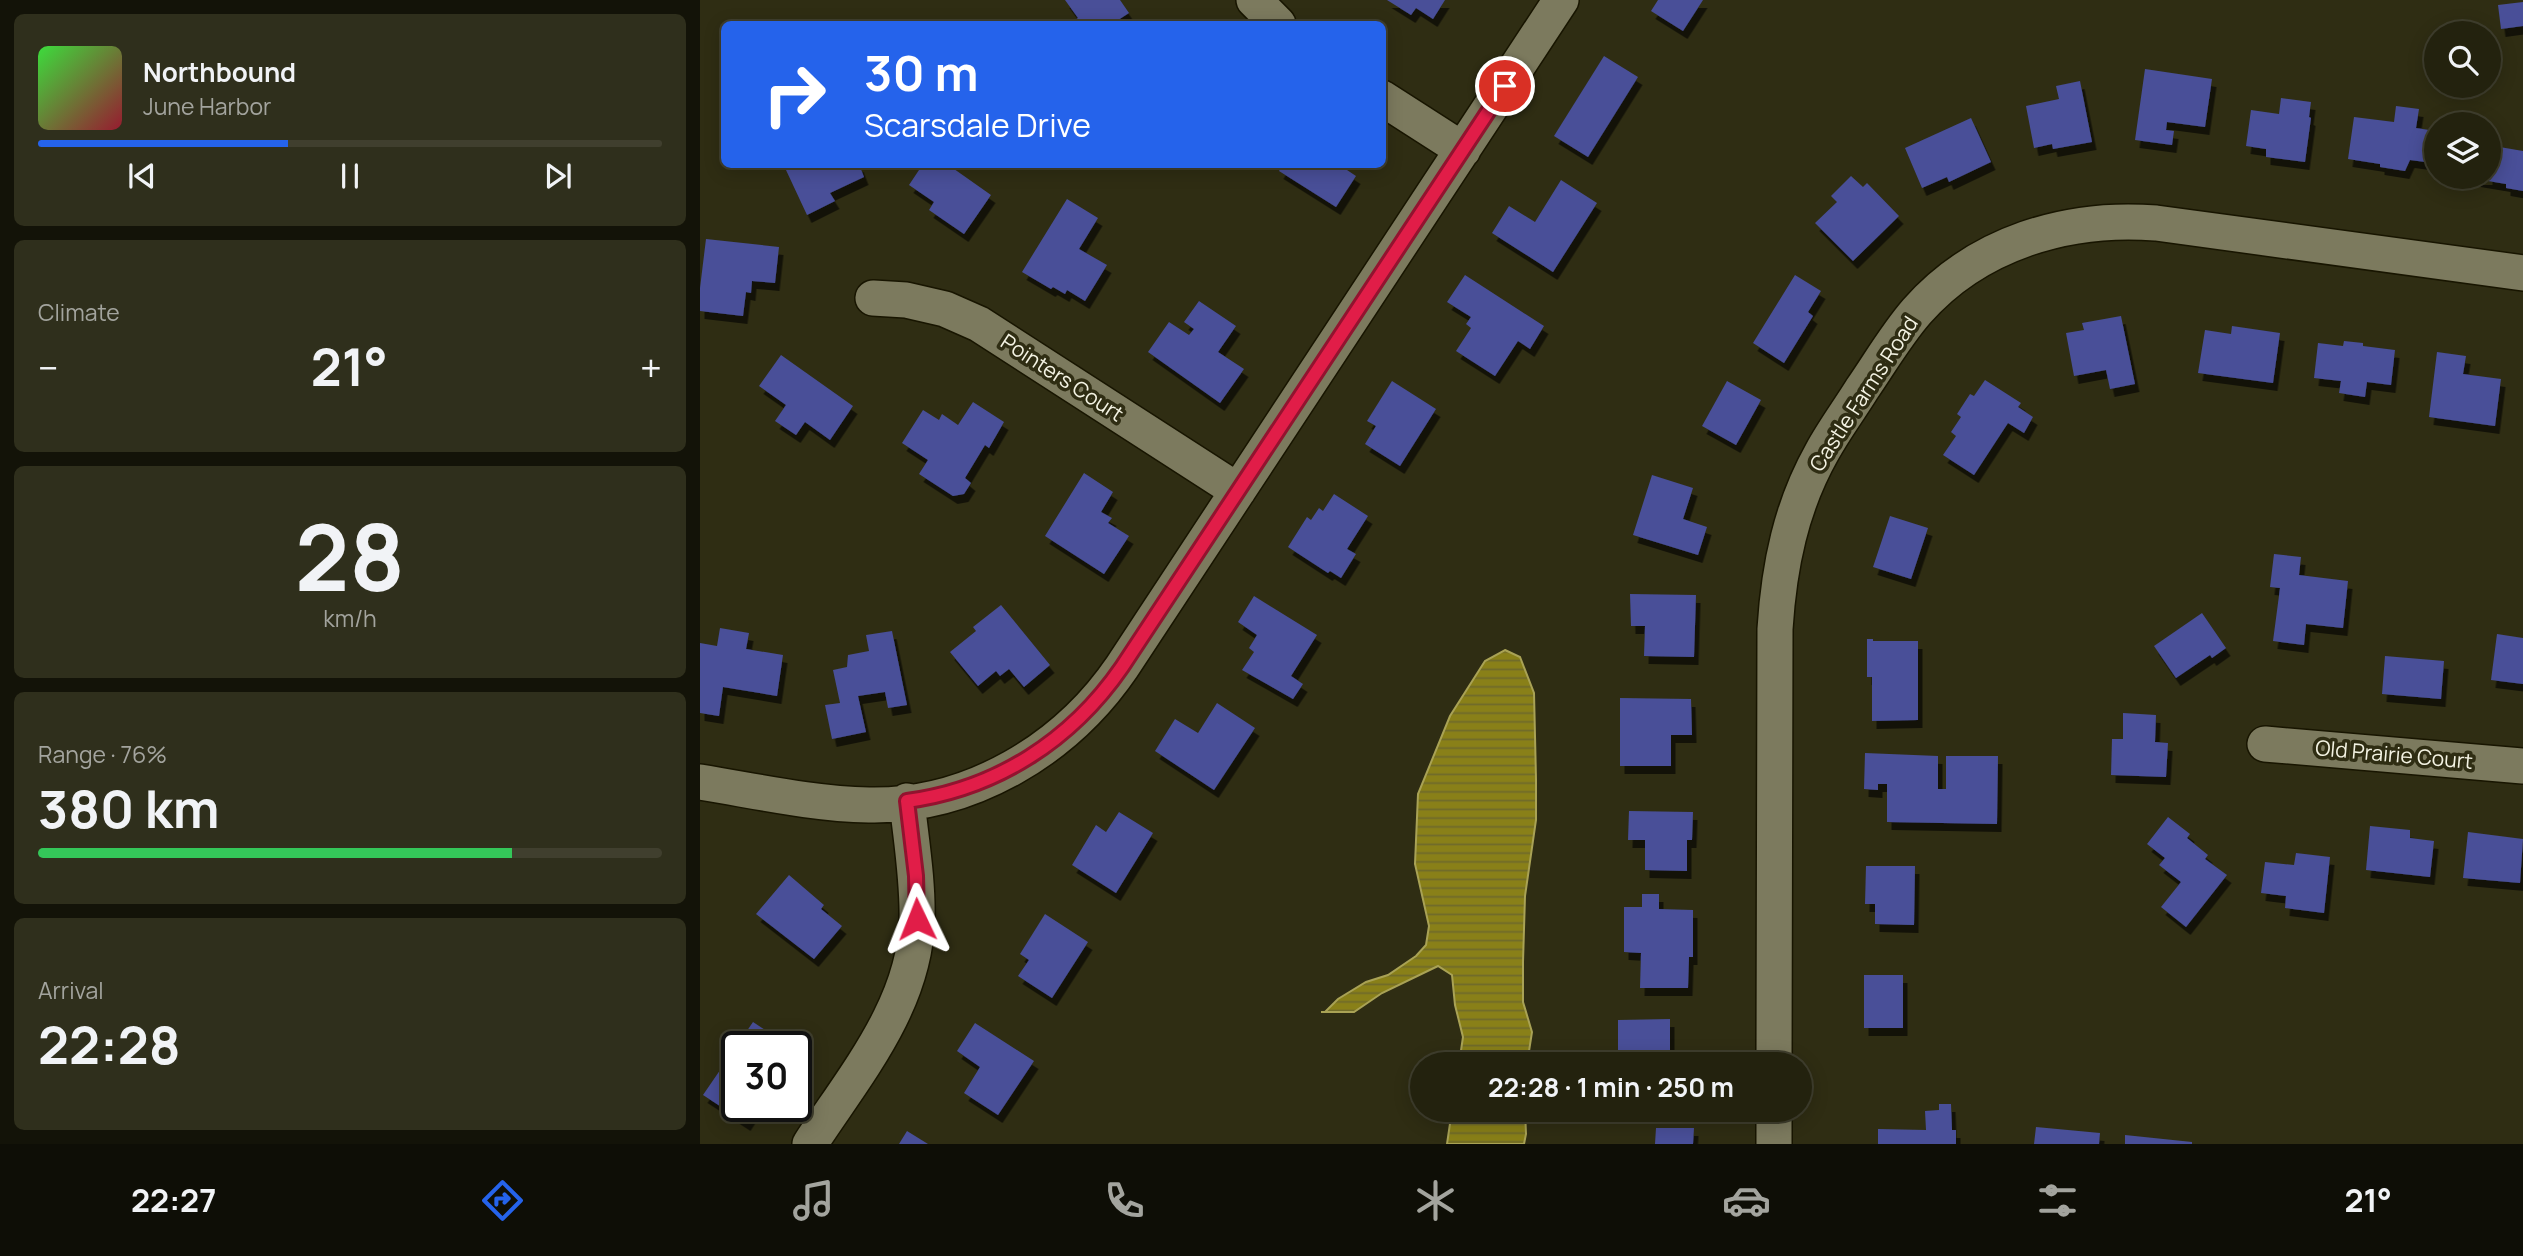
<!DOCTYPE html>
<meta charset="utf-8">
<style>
:root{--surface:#23220e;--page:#2f2f1c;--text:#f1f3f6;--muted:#a3a49e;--line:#403f2e;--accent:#2563eb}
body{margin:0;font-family:Manrope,sans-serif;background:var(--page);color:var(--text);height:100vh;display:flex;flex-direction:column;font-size:26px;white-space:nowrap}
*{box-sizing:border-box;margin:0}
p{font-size:23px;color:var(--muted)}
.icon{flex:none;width:38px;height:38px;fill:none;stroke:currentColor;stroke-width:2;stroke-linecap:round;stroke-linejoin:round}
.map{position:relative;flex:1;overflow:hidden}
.panel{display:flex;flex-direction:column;gap:14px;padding:14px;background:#131308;width:700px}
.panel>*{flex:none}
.banner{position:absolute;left:21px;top:21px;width:665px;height:147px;border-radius:10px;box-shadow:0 4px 18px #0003,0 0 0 2px var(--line);background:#2563eb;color:#fff;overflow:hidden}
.controls{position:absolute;left:1724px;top:21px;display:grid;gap:14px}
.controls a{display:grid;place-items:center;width:77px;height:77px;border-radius:50%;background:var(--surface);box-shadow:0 4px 18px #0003,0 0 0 2px var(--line);font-size:35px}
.speed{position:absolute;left:21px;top:1031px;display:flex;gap:14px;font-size:35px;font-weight:700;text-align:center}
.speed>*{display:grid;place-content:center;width:91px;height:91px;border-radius:50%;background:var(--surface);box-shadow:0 4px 18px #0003,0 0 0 2px var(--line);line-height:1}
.speed .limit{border:4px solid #111;border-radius:10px;background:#fff;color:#111}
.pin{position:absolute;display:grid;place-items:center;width:60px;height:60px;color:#fff;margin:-30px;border:4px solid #fff;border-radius:50%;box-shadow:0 2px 7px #0007}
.me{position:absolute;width:77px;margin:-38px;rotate:358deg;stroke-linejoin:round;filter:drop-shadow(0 0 5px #0008)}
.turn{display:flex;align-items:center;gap:24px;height:147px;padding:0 28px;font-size:32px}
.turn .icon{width:91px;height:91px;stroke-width:2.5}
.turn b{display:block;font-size:49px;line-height:60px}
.big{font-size:52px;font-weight:700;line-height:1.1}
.panel .tile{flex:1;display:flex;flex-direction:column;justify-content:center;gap:10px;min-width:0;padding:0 24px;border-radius:10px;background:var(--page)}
.panel .dial{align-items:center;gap:0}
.dial b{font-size:91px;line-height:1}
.song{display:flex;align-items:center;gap:21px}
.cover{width:84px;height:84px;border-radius:10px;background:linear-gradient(135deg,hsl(120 70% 55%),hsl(350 70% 35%))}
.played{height:7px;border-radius:4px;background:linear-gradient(90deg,var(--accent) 40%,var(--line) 40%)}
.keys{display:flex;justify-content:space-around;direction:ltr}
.heat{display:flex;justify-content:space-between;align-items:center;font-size:38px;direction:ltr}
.charge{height:10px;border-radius:5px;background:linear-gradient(90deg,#34c759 76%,var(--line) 0)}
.trip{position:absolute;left:710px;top:1052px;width:402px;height:70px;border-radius:35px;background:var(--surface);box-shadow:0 4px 18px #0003,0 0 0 2px var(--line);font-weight:700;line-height:70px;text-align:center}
.tab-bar{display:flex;height:112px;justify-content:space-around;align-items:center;background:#0e0e06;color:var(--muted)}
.tab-bar .icon{width:49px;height:49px}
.tab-bar .selected{color:var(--accent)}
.tab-bar b{font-size:32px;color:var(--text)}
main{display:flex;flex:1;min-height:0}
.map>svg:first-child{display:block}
</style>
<main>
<section class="panel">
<div class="tile">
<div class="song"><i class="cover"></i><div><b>Northbound</b><p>June Harbor</p></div></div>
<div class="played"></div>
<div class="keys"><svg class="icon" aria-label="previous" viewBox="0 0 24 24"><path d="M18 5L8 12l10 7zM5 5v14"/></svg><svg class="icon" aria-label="pause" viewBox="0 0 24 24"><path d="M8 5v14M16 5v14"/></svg><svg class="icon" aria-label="next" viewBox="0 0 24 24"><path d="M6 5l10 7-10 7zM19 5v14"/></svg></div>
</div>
<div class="tile"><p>Climate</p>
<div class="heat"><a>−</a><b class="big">21°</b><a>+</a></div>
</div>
<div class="tile dial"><b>28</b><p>km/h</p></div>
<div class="tile"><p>Range · 76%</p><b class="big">380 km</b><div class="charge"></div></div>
<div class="tile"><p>Arrival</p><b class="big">22:28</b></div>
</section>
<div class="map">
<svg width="1823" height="1144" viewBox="0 0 1823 1144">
<defs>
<pattern id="water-rules" width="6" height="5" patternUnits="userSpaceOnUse" patternTransform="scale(1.75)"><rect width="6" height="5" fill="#898018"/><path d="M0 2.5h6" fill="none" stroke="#6f6a2a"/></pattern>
<filter id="shadow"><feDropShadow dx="4.5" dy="8" stdDeviation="0" flood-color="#0009"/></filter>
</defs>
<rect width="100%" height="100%" fill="#2f2d13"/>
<!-- water -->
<path fill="url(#water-rules)" stroke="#a9a255" stroke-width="2" d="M805 650 820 657 834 693 836 779V820L825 896 823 962V1002L832 1032 827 1064H759L763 1037 755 1005 752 975 738 966 682 993 654 1012H621H625L638 999 666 982 688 975 716 956 726 945 729 926 715 864 718 794 750 716 785 661Z
M752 1110H825L826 1134 824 1144H747Z"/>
<!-- building -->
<path fill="#484f98" filter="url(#shadow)" d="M365 0H420L429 13 412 24H369L378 18Z
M687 0H745L733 19 716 8 711 15Z
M958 0H1003L983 31 951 11Z
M1823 2V26L1801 29 1798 5Z
M904 56 938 77 888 157 854 136Z
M1445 69 1512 79 1505 127 1467 122 1466 130 1474 131 1472 145 1435 140Z
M1380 81 1392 142 1353 149 1352 144 1334 148 1326 106 1359 99 1356 86Z
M1581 98 1611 102 1609 117 1611 118 1605 162 1566 157V149L1546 146 1551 110 1579 114Z
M1696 106 1719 109 1716 128 1736 131 1733 163 1710 160 1705 171 1680 167V164L1648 159 1654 117 1694 122Z
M1271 118 1291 162 1249 182 1247 177 1222 188 1205 148Z
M1788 145 1823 151V191L1806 188V184L1776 179V177H1788Z
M96 164H159L164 177 130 193 135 201 107 215 86 170Z
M223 164H247L291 195 264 234 229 210 234 202 209 185Z
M583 164H638L656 176 636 207 579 171Z
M1151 176 1163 187 1167 183 1199 216 1153 261 1115 223 1137 202 1131 196Z
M861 180 897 203 853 272 792 233 809 206 835 222Z
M367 199 398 218 379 249 407 265 385 301 367 290 365 294 353 287 351 289 322 272Z
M6 239 79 247 75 283 52 281 51 293 46 292 43 316 0 311V288Z
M765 275 844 326 830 349 818 341 795 376 756 351 771 328 766 324 771 317 747 302Z
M1095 275 1121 291 1108 312 1113 316 1084 363 1053 343Z
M499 301 536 326 518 352 544 369 520 403 448 352 469 322 489 335 494 329 484 322Z
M1421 316 1435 384 1410 389 1406 370 1374 376 1366 333 1384 330 1382 323Z
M1532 326 1580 333 1573 383 1498 373 1505 330 1531 334Z
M1644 341 1663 343V346L1695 350 1691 385 1667 382 1665 397 1639 393 1641 381 1614 378 1618 343 1643 346Z
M1737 352 1766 356 1763 374 1801 379 1795 426 1729 417Z
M81 355 153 406 130 440 105 422 96 435 75 421 86 405 59 386Z
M1285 380 1321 403 1318 407 1333 417 1324 433 1308 423 1274 475 1243 455 1256 436 1251 432 1261 417 1257 414 1270 394 1274 396Z
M692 381 736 409 700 466 665 444 676 426 667 421Z
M1027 381 1061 400 1036 445 1002 426Z
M273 402 304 422 289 448 285 445 265 478 271 483 264 494 253 496 219 474 228 460 202 443 223 410 239 420 242 414 258 425Z
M384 473 413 492 401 512 412 518 408 523 429 536 404 574 345 536Z
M952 475 993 488 983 519 1007 527 998 555 933 535Z
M634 494 668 516 647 549 656 554 641 578 630 571 628 573 588 547 607 517 611 520 619 508 623 511Z
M1190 516 1228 528 1211 579 1173 567Z
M1574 554 1601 557 1599 575 1648 581 1643 628 1606 624 1604 645 1573 641 1580 588 1570 587Z
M930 594 996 595 994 657 944 656 945 626H931Z
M554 596 617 635 591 676 603 684 593 699 542 670 554 652 549 648 557 635 538 622Z
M301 605 350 665 324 687 309 669 300 676 296 671 278 686 250 652 276 631 273 627Z
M1502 613 1526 648 1512 658 1510 655 1476 678 1454 646Z
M20 628 49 633 46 649 83 655 77 696 23 687 19 716 0 713V643L17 646Z
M192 631 207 705 188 708 185 692 158 696 166 732 132 739 125 705 140 703 133 670 147 667 148 655 169 651 166 635Z
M1797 634 1823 638V684L1791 680Z
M1167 639H1173V641H1218V720L1172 721V677H1167Z
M1685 656 1744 661 1741 699 1682 694Z
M920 698 991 699 992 735H971V766H920Z
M517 703 555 728 514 790 455 751 475 719 498 733Z
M1423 713 1456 715 1455 742 1468 743 1466 777 1411 775 1412 739H1423Z
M1165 753 1238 756V789H1246V756H1298L1297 824 1187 822V784H1178V790L1164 789Z
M929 811 993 812 992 840H987V871L945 870V840H928Z
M419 812 453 833 416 893 372 865 396 825 406 832Z
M1468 817 1490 834 1487 838 1508 855 1505 859 1527 875 1486 927 1461 907 1481 882 1459 865 1465 858 1447 844Z
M1670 826 1710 830V838L1734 841 1730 877 1666 870Z
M1768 832 1823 839 1820 883 1763 878Z
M1596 853 1630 857 1624 913 1585 908 1586 896 1561 893 1565 862 1594 865Z
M1166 866H1215L1214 925 1175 924V904H1165Z
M89 875 124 905 121 909 142 926 114 959 56 914Z
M942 894H959V909L993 910V957H989L988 988H940L941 953 924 952V907H942Z
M345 914 388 942 352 998 318 976 329 960 320 954Z
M1164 975H1203V1028H1164Z
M970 1019V1059H977V1053H991V1064H918V1020Z
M53 1022 90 1046H37V1106H57L46 1123 3 1095Z
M275 1023 334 1061 298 1115 264 1093 280 1067 257 1051Z
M1239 1104H1251L1252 1130H1256V1144H1178V1129L1226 1130 1225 1111 1239 1110Z
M1336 1127 1400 1133 1399 1144H1334Z
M956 1128H994L993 1144H955Z
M207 1131 228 1144H199Z
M1425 1135 1492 1142V1144H1425Z"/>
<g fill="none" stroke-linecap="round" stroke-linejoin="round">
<defs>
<path id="minor" d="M554 0 578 24
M682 98 763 150
M173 298 206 300 245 309 279 324 538 491
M1565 744 1823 766
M0 782C56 791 112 804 169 805 271 807 366 749 422 667L861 0
M1074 1064 1075 629C1079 566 1091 507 1122 452 1134 430 1149 410 1162 389 1180 363 1196 335 1217 311 1277 243 1367 216 1456 223L1823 273
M110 1144C155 1075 215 1005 217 919 218 880 211 840 207 801
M1074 1144V1110"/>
</defs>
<!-- minor casing -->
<use href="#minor" stroke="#181500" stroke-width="38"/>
<!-- minor -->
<use href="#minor" stroke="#7c7a5e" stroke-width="35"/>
</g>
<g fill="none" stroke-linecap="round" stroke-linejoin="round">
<defs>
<path id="route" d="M217 919 216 876 207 801C296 789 371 741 422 667L805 86"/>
</defs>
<!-- route casing -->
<use href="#route" stroke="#92132f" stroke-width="18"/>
<!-- route -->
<use href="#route" stroke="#e11d48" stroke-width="12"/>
</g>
<g text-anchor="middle" stroke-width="7" stroke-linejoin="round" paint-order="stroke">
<!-- street labels -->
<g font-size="21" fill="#f4f3e3" stroke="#2f2d13">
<text transform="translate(362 378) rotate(33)" y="7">Pointers Court</text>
<text transform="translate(1164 394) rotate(-57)" y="7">Castle Farms Road</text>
<text transform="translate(1694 755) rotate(5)" y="7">Old Prairie Court</text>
</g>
</g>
</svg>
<div class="controls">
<a><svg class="icon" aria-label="search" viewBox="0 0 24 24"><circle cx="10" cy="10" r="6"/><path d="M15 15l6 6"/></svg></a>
<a><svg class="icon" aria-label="layers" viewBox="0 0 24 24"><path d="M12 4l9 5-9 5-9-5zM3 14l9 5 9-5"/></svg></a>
</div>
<div class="speed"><div class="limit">30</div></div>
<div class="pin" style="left:805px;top:86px;background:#d93025"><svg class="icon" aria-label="arrive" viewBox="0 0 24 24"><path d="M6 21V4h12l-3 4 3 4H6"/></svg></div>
<svg class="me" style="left:217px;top:919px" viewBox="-20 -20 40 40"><path d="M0-17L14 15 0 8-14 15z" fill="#e11d48" stroke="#fff" stroke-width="4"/></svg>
<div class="trip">22:28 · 1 min · 250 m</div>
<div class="banner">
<div class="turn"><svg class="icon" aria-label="right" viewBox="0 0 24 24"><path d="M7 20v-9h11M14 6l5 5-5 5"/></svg><div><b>30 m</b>Scarsdale Drive</div></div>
</div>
</div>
</main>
<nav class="tab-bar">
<b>22:27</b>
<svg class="icon selected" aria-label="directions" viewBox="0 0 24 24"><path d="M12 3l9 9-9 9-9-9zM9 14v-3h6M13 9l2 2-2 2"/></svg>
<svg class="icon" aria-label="music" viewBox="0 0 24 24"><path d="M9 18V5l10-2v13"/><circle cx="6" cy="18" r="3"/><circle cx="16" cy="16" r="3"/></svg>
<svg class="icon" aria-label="phone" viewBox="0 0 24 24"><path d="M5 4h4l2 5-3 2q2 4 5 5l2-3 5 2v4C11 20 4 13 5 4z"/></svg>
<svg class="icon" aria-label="climate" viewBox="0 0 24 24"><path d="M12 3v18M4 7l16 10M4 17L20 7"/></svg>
<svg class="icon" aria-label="car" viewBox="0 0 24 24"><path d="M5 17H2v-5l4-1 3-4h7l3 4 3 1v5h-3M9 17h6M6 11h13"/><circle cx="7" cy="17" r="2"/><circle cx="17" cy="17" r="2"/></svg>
<svg class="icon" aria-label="filters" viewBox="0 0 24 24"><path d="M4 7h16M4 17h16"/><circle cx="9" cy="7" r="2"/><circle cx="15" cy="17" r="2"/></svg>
<b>21°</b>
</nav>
